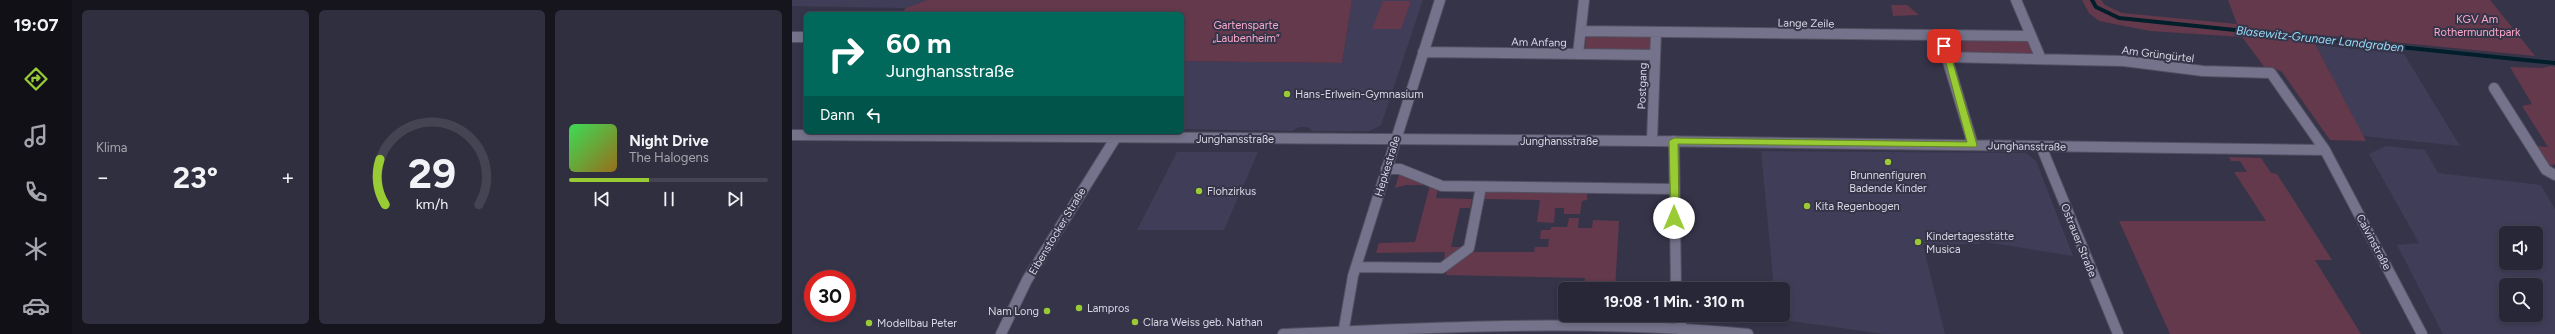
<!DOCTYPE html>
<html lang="de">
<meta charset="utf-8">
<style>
:root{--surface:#282737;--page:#302f3f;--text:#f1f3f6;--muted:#a5a5ad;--line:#444452;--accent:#99cb35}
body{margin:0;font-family:Figtree,sans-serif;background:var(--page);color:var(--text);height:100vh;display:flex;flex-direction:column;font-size:15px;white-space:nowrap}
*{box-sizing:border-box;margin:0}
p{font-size:13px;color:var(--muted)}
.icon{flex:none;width:22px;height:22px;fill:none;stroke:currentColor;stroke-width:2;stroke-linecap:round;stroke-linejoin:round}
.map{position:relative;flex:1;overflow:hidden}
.sheet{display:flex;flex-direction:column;gap:10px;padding:10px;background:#16151e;width:720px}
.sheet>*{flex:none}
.banner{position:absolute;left:12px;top:12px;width:380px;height:122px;border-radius:6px;box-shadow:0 2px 6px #0003,0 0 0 1px var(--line);background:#00695c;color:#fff;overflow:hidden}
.tools{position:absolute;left:1707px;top:226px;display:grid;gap:8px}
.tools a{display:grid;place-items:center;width:44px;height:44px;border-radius:6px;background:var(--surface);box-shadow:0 2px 6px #0003,0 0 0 1px var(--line);font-size:20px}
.speed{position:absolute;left:12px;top:270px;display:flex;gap:8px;font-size:20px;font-weight:700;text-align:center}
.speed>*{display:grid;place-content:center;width:52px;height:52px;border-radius:50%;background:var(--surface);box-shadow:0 2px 6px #0003,0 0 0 1px var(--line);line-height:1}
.speed .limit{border:6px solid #d22;background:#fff;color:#111}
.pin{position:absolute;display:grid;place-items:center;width:34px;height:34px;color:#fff;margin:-17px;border-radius:8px;box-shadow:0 2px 6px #0006}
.me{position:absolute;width:44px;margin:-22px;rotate:0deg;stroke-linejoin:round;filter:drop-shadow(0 0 3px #0008)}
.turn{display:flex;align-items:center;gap:14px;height:84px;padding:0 16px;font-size:18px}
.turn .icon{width:52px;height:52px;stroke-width:2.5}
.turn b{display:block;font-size:28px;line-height:34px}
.then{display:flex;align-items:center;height:38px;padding:0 16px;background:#0003;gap:8px;font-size:15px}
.big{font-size:30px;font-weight:700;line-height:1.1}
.sheet .card{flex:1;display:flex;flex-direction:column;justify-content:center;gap:6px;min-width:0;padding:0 14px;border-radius:6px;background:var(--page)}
.sheet .dial{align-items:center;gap:0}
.dial svg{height:104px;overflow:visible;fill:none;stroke:var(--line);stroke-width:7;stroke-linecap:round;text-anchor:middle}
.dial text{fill:var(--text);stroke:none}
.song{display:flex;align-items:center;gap:12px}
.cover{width:48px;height:48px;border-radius:6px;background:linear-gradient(135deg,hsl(130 70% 55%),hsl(40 70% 35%))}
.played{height:4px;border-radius:2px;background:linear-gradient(90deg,var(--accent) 40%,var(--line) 40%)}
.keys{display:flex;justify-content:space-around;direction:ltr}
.heat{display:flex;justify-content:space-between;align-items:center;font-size:22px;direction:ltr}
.sheet .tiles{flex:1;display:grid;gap:10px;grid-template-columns:repeat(3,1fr)}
.trip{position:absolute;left:766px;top:282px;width:232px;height:40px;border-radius:6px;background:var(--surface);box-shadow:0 2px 6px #0003,0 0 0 1px var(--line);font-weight:700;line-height:40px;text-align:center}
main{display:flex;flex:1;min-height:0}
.tabs{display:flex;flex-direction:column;width:72px;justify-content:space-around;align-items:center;background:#101016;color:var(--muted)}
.tabs .icon{width:28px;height:28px}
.tabs .on{color:var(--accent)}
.tabs b{font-size:18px;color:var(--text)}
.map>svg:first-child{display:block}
</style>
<main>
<nav class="tabs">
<b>19:07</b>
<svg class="icon on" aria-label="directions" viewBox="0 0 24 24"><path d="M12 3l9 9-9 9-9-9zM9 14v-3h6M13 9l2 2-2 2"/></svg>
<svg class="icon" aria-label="music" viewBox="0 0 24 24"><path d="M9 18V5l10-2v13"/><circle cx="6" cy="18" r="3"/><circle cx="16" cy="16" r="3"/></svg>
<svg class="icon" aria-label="phone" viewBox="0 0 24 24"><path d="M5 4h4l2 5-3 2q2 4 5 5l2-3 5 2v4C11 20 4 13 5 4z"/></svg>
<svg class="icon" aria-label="climate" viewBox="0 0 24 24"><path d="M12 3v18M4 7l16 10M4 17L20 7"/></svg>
<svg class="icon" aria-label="car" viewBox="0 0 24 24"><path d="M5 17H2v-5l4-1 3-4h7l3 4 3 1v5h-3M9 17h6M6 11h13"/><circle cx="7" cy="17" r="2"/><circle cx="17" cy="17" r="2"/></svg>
</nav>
<section class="sheet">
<div class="tiles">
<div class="card"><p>Klima</p>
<div class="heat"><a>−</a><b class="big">23°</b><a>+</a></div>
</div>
<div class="card dial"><svg viewBox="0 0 100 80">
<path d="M14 69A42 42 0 1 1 86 69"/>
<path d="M14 69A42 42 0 0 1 10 34" stroke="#99cb35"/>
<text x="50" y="56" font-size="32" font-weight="700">29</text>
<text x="50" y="72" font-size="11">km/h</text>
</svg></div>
<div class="card">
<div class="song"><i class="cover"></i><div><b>Night Drive</b><p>The Halogens</p></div></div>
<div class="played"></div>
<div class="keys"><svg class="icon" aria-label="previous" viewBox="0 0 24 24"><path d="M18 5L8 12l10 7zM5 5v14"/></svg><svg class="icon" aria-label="pause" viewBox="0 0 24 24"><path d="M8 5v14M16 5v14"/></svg><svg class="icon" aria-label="next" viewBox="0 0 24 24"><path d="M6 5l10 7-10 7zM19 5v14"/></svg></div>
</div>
</div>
</section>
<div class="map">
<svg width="1763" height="334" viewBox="0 0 1763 334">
<rect width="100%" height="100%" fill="#363449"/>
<!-- built -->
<path fill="#403d58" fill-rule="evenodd" d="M0 0H135L114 8 0 6Z
M560 0H631L589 125 578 131H521L515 127H507L500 131 390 129V61L550 63Z
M1524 45 1612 54 1668 146 1571 136Z
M1594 146 1633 150 1646 173 1749 185 1763 209V334H1651L1605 245 1627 243 1577 154ZM1714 233H1744V263H1714ZM1714 285H1744V315H1714Z
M969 151 1234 153 1244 161 1281 256 1188 241V244L1131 245 1153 334H1092L985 319V315H991V289H982Z
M385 152H466L432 230H345Z"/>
<!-- green -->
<path fill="#64394b" d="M135 0H560L550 63 390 61V14H109L114 8Z
M1290 0H1309L1313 5 1330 13 1445 24 1436 0H1698L1743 56 1518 34 1574 141 1538 140 1490 72 1482 68H1473L1450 37 1358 31 1307 21 1297 13Z
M591 1H619L609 29H580Z
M1099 5H1115L1127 15 1101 16Z
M797 35 856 36 859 38V49L855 52 796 51 793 48 794 38Z
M1232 38 1239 42 1242 55 1163 54 1158 52 1156 39Z
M1760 66 1763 67V164L1756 167 1742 146 1756 147 1730 106 1740 104 1718 67 1750 68Z
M1437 157 1469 158 1479 173 1485 174 1540 260H1523L1569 334H1378L1327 221H1474L1442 172H1455L1448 161H1439Z
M608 171 646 188 644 198 680 199 678 208H668L659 247H668V251L652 262 653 252 584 253 587 243 623 242 638 185H614L603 188Z
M699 191 795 192V200L790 201 788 214H772V208H763L762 223 745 222 748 200 693 199 690 207 693 193Z
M777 218H787L786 228H800L801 220 827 221 823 289H792L793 278 654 275 655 271 680 252H742L743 247H756L757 239H748L749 230H758L759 227H775Z"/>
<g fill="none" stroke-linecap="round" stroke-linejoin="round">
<!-- stream -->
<path stroke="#011f2a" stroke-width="4" d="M1300 0 1304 7 1327 18 1763 63"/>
<defs>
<path id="street" d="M1224 0 1249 59
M789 31 1239 36
M1148 35 1181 145
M0 37H14
M631 52 863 55
M786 54 792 0
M1155 57 1332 61 1411 71 1479 73 1533 150 1630 334
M1702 88 1754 170 1763 175
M0 135 860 141 1533 150
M860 141 864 32
M882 141 884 289
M1249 146 1326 334
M594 169H608L650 186 882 189
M564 267 650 268 677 248 689 187
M887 315 891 334
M209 334 235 280 326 134
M551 334 561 276 648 0"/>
<path id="secondary" d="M491 334C646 327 801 319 956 334"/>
</defs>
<!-- street casing -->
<use href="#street" stroke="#525061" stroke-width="12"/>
<!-- secondary casing -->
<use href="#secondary" stroke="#525061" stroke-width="12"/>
<!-- street -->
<use href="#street" stroke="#75738b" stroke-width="10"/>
<!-- secondary -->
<use href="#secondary" stroke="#75738b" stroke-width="10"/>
</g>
<!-- route -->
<path fill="#99cb35" stroke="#638422" d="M1149 44 1156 46 1185 145 1184 147 886 144 887 218 882 222 879 221 877 141 882 138 1175 142Z"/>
<!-- markers -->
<g fill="#99cb35" stroke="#363449" stroke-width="1.5">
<circle cx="495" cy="94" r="4"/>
<circle cx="1096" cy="162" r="4"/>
<circle cx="407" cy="191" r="4"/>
<circle cx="1015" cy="206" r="4"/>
<circle cx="1126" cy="242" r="4"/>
<circle cx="287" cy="308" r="4"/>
<circle cx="255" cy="311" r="4"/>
<circle cx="343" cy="322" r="4"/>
<circle cx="77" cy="323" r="4"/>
</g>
<g text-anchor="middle" stroke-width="4" stroke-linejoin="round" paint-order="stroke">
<!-- park labels -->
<g font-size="11" fill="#fca8ca" stroke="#363449">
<text x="1685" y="23">KGV Am<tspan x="1685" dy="13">Rothermundtpark</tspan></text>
<text x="454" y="29">Gartensparte<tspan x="454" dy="13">„Laubenheim“</tspan></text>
</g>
<!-- street labels -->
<g font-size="11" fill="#d8d7e4" stroke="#363449">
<text transform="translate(1014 23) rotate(1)" y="4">Lange Zeile</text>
<text transform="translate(747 42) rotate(1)" y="4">Am Anfang</text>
<text transform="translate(1366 54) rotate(7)" y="4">Am Grüngürtel</text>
<text transform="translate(850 86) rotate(-88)" y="4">Postgang</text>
<text x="443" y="143">Junghansstraße</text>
<text x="767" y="145">Junghansstraße</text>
<text transform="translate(1235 146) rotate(1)" y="4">Junghansstraße</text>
<text transform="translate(595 166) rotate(-73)" y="4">Hepkestraße</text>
<text transform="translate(265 231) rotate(-59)" y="4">Eibenstocker Straße</text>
<text transform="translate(1287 240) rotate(68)" y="4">Ostrauer Straße</text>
<text transform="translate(1582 242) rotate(62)" y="4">Calvinstraße</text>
</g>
<!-- poi labels -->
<g font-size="11" fill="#d8d7e4" stroke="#363449" text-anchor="start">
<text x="503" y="98">Hans-Erlwein-Gymnasium</text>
<text x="1096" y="179" text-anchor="middle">Brunnenfiguren<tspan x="1096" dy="13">Badende Kinder</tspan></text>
<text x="415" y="195">Flohzirkus</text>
<text x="1023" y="210">Kita Regenbogen</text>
<text x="1134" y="240">Kindertagesstätte<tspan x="1134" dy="13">Musica</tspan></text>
<text x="295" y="312">Lampros</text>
<text x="247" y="315" text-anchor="end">Nam Long</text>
<text x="351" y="326">Clara Weiss geb. Nathan</text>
<text x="85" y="327">Modellbau Peter</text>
</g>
<!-- water labels -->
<g font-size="12" font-style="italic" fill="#93daf5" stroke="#363449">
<text transform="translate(1528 39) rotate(6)" y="4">Blasewitz‐Grunaer Landgraben</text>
</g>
</g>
</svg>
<div class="tools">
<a><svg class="icon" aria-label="sound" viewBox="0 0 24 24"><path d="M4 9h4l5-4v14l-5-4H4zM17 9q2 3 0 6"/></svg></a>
<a><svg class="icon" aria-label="search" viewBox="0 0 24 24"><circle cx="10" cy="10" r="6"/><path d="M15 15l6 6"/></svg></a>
</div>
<div class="speed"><div class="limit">30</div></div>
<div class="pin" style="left:1152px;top:46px;background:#d93025"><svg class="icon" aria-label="arrive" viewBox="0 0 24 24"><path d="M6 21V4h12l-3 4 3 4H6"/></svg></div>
<svg class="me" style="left:882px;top:218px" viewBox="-20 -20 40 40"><circle r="19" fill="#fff"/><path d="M0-13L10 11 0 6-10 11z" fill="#99cb35"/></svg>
<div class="trip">19:08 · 1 Min. · 310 m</div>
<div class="banner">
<div class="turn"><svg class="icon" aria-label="right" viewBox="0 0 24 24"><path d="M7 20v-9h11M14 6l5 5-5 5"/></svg><div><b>60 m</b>Junghansstraße</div></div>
<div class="then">Dann<svg class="icon" aria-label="left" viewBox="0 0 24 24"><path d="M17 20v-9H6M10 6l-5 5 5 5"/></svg></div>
</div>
</div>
</main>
